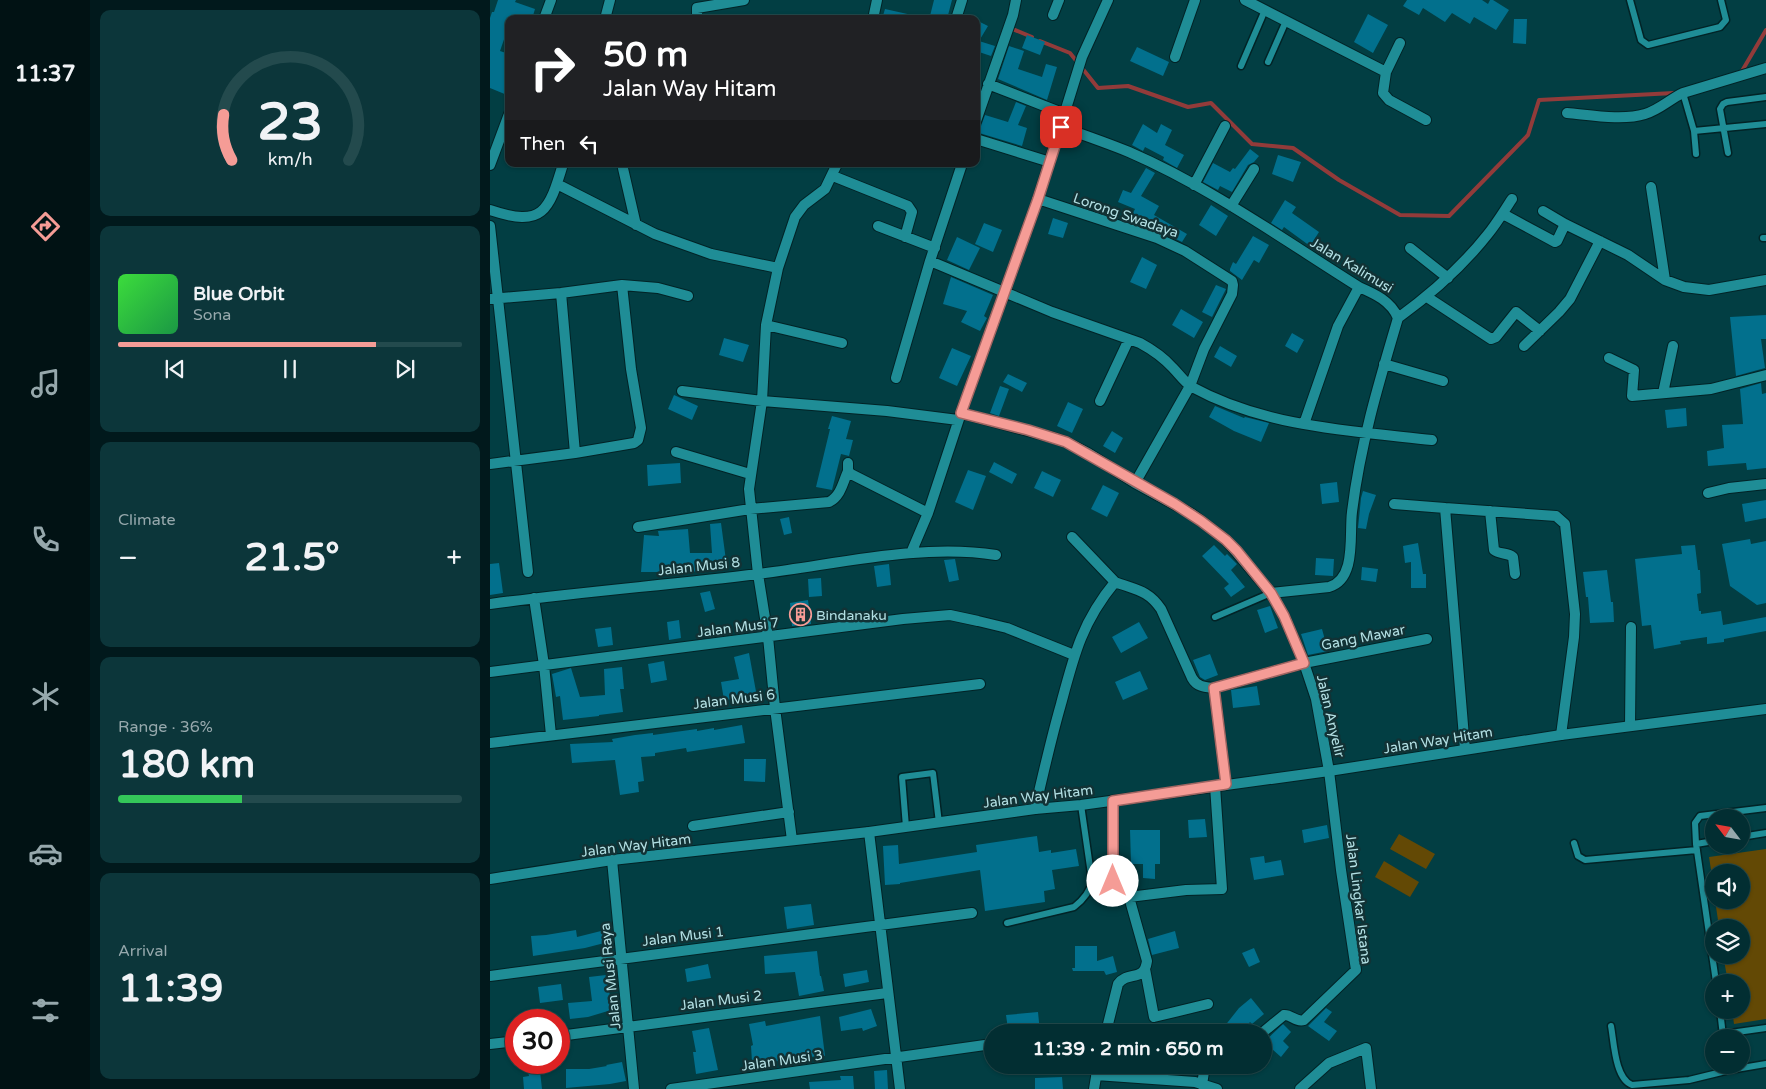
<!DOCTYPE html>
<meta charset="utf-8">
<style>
:root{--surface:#022e32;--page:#0c363a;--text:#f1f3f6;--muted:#96a8ac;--line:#234a4d;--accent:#f59c96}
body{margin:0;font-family:"Varela Round",sans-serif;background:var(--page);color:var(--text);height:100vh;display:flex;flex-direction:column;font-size:19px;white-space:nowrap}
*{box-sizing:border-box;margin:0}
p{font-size:16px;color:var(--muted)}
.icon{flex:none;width:28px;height:28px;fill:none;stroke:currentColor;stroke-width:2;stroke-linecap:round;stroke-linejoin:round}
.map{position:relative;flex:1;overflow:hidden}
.panel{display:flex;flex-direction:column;gap:10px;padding:10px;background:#01191c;width:400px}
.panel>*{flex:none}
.guide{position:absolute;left:15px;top:15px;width:475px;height:152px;border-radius:10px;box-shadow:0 1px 4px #0004,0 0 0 1px var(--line);background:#202124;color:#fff;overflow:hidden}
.needle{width:32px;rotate:301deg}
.tools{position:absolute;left:1215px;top:809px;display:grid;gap:10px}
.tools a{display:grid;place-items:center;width:45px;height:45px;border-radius:50%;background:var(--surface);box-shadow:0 1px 4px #0004,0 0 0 1px var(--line);font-size:25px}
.speed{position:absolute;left:15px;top:1009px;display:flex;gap:10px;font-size:25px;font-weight:700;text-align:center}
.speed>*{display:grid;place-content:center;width:65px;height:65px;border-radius:50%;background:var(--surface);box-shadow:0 1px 4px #0004,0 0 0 1px var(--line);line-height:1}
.speed .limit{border:8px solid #d22;background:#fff;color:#111}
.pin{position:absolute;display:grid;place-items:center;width:42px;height:42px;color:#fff;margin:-21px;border-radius:10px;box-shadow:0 2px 8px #0006}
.me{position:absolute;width:55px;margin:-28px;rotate:0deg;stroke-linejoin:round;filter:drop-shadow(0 0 4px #0008)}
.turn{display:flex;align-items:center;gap:18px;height:105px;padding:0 15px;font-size:22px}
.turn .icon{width:65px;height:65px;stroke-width:2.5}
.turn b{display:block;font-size:35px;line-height:42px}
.then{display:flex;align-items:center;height:48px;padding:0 15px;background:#0003;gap:10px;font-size:19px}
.big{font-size:38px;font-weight:700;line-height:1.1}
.panel .widget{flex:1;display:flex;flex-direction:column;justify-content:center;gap:8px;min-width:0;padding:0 18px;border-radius:10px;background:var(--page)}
.panel .dial{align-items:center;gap:0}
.dial svg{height:130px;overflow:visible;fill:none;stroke:var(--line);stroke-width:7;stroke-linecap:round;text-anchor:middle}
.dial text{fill:var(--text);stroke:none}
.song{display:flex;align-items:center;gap:15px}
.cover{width:60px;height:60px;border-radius:8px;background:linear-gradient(135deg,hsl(120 70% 55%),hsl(140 70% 35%))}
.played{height:5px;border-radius:2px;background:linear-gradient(90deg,var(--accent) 75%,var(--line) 75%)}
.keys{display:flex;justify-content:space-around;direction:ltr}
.heat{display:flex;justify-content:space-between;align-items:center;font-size:28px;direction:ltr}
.charge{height:8px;border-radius:4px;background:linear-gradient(90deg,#34c759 36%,var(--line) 0)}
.trip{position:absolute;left:494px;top:1024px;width:288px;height:50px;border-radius:25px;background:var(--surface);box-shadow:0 1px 4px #0004,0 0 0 1px var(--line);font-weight:700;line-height:50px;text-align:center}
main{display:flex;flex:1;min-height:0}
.tabs{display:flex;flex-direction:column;width:90px;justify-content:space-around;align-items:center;background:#011214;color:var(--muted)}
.tabs .icon{width:35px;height:35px}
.tabs .selected{color:var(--accent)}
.tabs b{font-size:22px;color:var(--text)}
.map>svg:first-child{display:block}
</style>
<main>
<nav class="tabs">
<b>11:37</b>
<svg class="icon selected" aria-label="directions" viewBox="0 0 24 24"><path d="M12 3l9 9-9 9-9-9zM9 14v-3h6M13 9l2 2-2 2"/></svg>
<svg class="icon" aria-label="music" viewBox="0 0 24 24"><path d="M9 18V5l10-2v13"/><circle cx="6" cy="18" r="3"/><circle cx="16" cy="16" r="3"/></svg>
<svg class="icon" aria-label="phone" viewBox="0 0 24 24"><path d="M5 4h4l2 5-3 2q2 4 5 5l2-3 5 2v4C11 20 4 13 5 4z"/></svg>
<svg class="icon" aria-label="climate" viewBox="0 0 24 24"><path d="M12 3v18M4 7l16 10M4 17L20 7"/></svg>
<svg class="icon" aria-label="car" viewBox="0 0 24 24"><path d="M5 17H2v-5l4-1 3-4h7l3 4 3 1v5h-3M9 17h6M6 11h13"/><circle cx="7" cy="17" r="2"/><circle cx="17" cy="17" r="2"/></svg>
<svg class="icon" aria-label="filters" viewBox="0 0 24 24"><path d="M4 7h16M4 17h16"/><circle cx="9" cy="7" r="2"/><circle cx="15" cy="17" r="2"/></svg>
</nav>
<section class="panel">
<div class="widget dial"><svg viewBox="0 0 100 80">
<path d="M14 69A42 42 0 1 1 86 69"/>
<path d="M14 69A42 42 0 0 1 9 41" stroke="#f59c96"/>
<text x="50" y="56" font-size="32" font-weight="700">23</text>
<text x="50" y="72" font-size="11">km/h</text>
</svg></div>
<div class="widget">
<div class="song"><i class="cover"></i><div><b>Blue Orbit</b><p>Sona</p></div></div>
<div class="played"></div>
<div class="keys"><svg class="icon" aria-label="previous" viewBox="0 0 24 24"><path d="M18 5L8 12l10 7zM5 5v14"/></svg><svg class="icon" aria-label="pause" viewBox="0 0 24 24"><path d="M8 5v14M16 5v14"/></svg><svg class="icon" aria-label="next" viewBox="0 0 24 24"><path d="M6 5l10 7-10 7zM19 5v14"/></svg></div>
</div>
<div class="widget"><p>Climate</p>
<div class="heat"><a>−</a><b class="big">21.5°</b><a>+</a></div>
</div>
<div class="widget"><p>Range · 36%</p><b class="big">180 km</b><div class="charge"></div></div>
<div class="widget"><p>Arrival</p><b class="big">11:39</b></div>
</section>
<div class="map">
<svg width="1276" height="1089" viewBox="0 0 1276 1089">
<rect width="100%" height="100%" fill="#023e43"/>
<!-- green -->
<path fill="#634905" d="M909 834 945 854 936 869 900 849Z
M1276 849V1019L1244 1024 1242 1010H1251V982H1238L1233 955H1251V928L1229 927 1225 900H1251V872H1224V889L1219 857Z
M894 861 929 882 920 897 885 877Z"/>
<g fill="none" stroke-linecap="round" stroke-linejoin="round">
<!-- stream -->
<path stroke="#923b3a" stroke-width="4" d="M520 28 542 37
M550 41 580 53 608 88 638 86 698 107 721 103 762 144 803 148 849 180 910 215 959 216 1038 135 1049 100 1184 93
M1250 72 1252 71 1276 30"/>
</g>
<!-- building -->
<path fill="#02708d" d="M8 0H26L25 2 45 9 42 19H19V25L10 51 19 54V90L17 95 0 88V18L2 12H4Z
M444 0H462L457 19 440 16Z
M917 0H992L998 4 1000 0H1003L1019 10 1006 30 984 17 980 24 962 13 955 22 933 8 929 15 913 6Z
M395 9 422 15 421 19H392Z
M878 14 898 25 883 53 864 42Z
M1024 19H1037L1036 44 1023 43Z
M486 20 498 26 489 41 505 46 501 56 486 51Z
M537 35 555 42 550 55 532 48Z
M519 46 534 51 528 69 552 77 556 64 567 67 557 100 508 79Z
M647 47 679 62 673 76 640 61Z
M526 102 536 106 528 125 537 128 532 146 486 132V128L491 126 495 115 518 122Z
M653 124 667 133 671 124 682 130 675 145 694 155 687 168 673 160 674 157 655 147 653 151 642 145Z
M760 149 769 156 764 162 758 165 742 192 730 186 728 190 713 182 723 163 740 172 743 168 745 169Z
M788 155 811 162 803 182 782 174Z
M656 168 665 173 651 196 669 206 664 215 697 234 692 242 641 217 645 209 628 202 633 190 641 193Z
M795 200 806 207 802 213 829 232 820 246 794 227 792 230 781 223Z
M721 205 738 216 726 236 709 225Z
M563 218 578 223 573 238 558 234Z
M494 223 512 230 503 252 485 244Z
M763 236 779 245 769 263 764 260 752 280 740 271V269L743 262 746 264Z
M467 237 490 248 479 270 457 260Z
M652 257 667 265 656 289 640 282Z
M461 277 503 295 494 316 497 318 490 331 471 322 477 311 453 304Z
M726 285 736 289 722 317 712 312Z
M691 309 713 322 704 338 682 325Z
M1276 315V339H1271L1275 368 1246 376 1240 317Z
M802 333 814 340 807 353 795 346Z
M234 338 259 345 253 362 229 355Z
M730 346 747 356 741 367 724 357Z
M462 348 481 356 467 386 449 378Z
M518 374 537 383 532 392 513 382Z
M1271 383 1272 394 1276 393V468L1257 470 1256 463 1218 466 1217 451 1234 448 1232 425 1253 424 1250 389Z
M510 386 519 389 509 416 500 413Z
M184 395 208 406 202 420 178 409Z
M578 402 593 409 582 433 567 426Z
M725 406 754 418 755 417 779 423 771 442 744 431 719 417Z
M1196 408 1197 426 1177 428 1175 410Z
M342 416 361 421 356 439 363 440 359 456 351 454 342 490 326 487 340 429H338Z
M622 431 633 438 625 453 613 446Z
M504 462 527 474 522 484 499 472Z
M190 463 191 483 158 486 157 465Z
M478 470 496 476 483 510 465 502Z
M552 471 571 480 563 497 544 488Z
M847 482 849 502 832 504 830 484Z
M613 485 629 493 617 517 601 509Z
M873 491 886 495 879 514 876 529 868 528 871 498Z
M1276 500V518L1255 522 1252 504Z
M299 517 302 533 294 535 290 519Z
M231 523 237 568 171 575V572H151L154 535 169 536 168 531 198 529 200 553H222L220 524Z
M1260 539 1261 544 1276 541V603L1267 605 1240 586 1232 544Z
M928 543 933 574H936V588H921V562L915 563 913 546Z
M724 545 735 556 737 554 747 564 741 570 755 587 741 597 734 588 739 584 712 556Z
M1205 545 1208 570H1210L1211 593 1207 594 1209 611H1211V614L1231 611 1233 625 1276 617V631L1234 639V642L1217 644V637L1190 641 1191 644 1164 649 1161 625 1152 626 1145 559 1192 554 1191 546Z
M826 558 844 559 843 576 825 575Z
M465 559 469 580 459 582 454 560Z
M9 563 13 593 0 595V564Z
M399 564 401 585 387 587 384 566Z
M872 567 888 569 886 582 871 580Z
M1117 570 1121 602H1123L1124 622 1100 623 1098 597H1096L1093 572Z
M331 578 332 596 319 597 318 579Z
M220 591 225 609 215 612 210 593Z
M318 600 321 624 302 626 300 603Z
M780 606 788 628 775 633 767 610Z
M189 620 191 638 179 640 177 622Z
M649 622 658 638 631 653 622 637Z
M121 627 123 645 108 647 105 629Z
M832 629 838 651 818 655 811 634Z
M259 653 267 697 234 700 231 682 249 679 244 657Z
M720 654 728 675 715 680 710 677 703 660Z
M174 661 177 680 161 683 158 664Z
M132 667 134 689H130L133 712 109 715V716L73 720 70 696 66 697 62 674 81 668 90 697 115 695 114 669Z
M650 671 658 689 633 700 625 682Z
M767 686 770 705 743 708 741 690Z
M252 725 255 743 197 752 196 748 165 753V756L151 757 154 781 148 782 149 792 130 795 125 760 82 763 80 744 123 742 122 739 145 735 163 733V735L207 729V731L224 728V730Z
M254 759H276L275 782 254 781Z
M715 819 717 837 699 838 698 820Z
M837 825 839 838 814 843 812 830Z
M640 830H670V864H665V879L653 878V864H641Z
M547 836 549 852 561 850V853L586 849 589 866 562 870 565 889 554 891 555 902 495 911 490 870 410 883V884L395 885 393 846 408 845 409 864 487 852 486 845Z
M774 856 775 863 791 860 794 875 764 880 760 858Z
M321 904 324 925 297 929 294 907Z
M119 929 122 941 95 948 43 956 41 936 56 935 86 930 87 937Z
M685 931 689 948 662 955 658 939Z
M585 946H607V961L623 956 627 972 616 975 614 971H583L582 968H585Z
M764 948 770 962 759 967 752 953Z
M327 951 330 976H331L334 991 309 996 305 972 275 974 274 956Z
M218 964 221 978 197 982 195 969Z
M377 970 379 982 355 987 353 974Z
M116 975 120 996 124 995 128 1008 98 1017 80 1019 78 1003 102 1001 99 977Z
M71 984 73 1000 50 1003 48 987Z
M761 998 774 1014 762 1024 760 1022 752 1032H730L749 1008Z
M836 1008 842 1012 834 1022 847 1031 839 1041 818 1026Z
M381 1009 387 1026 373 1031 372 1028 351 1031 349 1017Z
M548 1012 550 1032H539V1027L518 1029 516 1015Z
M330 1016 335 1056 316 1057 290 1061 262 1062 261 1046 263 1045 259 1024 275 1021 276 1026Z
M793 1024 801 1032 793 1041 799 1047 791 1057 774 1042Z
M219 1028 228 1070 206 1074 203 1052H206L202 1031Z
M36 1062H49L52 1089H34L33 1077 39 1076Z
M132 1062 136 1081 120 1084 76 1088V1069H99L117 1066 116 1065Z
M397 1070 398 1089H385L384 1071Z
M350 1076H363L364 1089H320L319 1082 351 1080Z
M572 1077 573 1089H545V1078Z"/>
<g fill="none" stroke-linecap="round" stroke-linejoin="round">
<defs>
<path id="service" d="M1140 0 1151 40 1158 45 1230 27 1236 20 1231 0
M778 62 796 21
M751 66 775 10
M1193 93 1204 131 1206 154
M1204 131 1276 124
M1238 153 1230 109 1233 104 1237 102 1276 97
M1273 238H1276
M725 617 781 593
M416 827 412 777 443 773 449 823
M1251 837 1276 833
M1084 843 1088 856 1095 860 1207 850
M1206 844 1224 841
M517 923 584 907C593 900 600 892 602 881L591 805
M1226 982 1206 844 1205 823 1210 816 1276 808
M1230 1010 1233 1036
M1121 1026C1124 1042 1125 1079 1142 1085L1199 1080 1240 1070 1276 1064
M1233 1034 1276 1028"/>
<path id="minor" d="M755 0 896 72
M563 15 569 0
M54 19 61 0
M115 19 120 0
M207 19V8L254 0
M383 19 387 0
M466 19 472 0
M910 43 896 72 893 93 899 100 936 120
M685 57 705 0
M498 84 575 114
M1077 113C1100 115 1133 121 1155 114 1169 110 1180 99 1193 93L1276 68
M486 121 523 15 526 0
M571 127C594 135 617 143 639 152 720 187 794 240 869 287 885 294 901 301 908 318 889 382 870 445 862 512 859 534 867 579 839 587L781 593
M486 139 560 162
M132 164 146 225
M0 165 19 114
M343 176 418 206 422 212 415 237
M67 184 165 234 221 254 288 268
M704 185 735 126
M1161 187 1175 280
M548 199 667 238 695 251 742 281 743 285 742 294 714 349 700 386 645 483
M741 206 764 169
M0 210C53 228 59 211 73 164
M1053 211 1075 224 1138 255 1175 280 1194 287 1219 290 1276 280
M1013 214 1065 242 1067 241 1075 224
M0 226 38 572
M388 226 445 248
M920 248 958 278
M440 261 562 312 650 343C663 350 674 358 683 368 689 374 695 383 702 387 775 427 861 431 942 440
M71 293 85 453
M937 297 1001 339 1006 337 1026 312 1050 331
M0 299 71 293 132 285 168 288 198 296
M908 318C941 294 972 267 998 234 1007 223 1014 211 1022 199
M276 325 352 343
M1034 346 1069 312 1080 299 1110 241
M1119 358 1144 370 1142 396 1221 389 1276 375
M894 364 953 381
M406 378 440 261 472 164
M192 391 272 401 397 411 468 420
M1173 393 1183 346
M610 401 639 339
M471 413 561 437 576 442 598 453 645 483 702 514 736 540 781 593 794 616 814 663 826 699 839 771 851 870 866 970 814 1020C806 1023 801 1014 794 1015L772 1033
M814 424 848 326 869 287
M186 452 260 474
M358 463V471L361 474 438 513
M0 464 85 453 144 443 148 440 151 428 141 369 132 285
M1218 493 1239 488 1276 484
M904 504 955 508
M1000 511 1004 550C1010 555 1017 552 1023 557L1025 574
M148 527 260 509 339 502C351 496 353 482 358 471
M582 537 625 582
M421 553 438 513 471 413 548 199 592 57 618 0
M44 598 54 665 61 735
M0 604C89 592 179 585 268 574 344 565 430 543 506 555
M0 672 413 619 460 615 488 621 517 628 584 655
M724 688 736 784
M1140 726 1141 627
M0 743 490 684
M975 749 955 508 1066 516 1075 524 1085 614 1084 637 1071 735
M545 809C553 774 561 739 571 704 584 655 592 622 625 582 646 590 658 590 671 609L702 678C707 687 715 687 724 688L814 663 937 639
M203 826 299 812
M379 832 410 1089
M302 840 285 708 278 637 268 574 259 489 272 401 276 325 288 268 305 217 314 205 335 189 347 164
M122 860 144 1089
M639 897 696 890 732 889 725 786
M655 969 664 1017 718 1004
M0 976 482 913
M616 1032 628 984C638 970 654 983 657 961L639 897 628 894 624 888 623 801
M69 1036 397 993
M0 1044 26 1041
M606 1075 705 1082 727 1089
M712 1085 715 1065
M181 1089 502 1044
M604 1089 608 1065
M810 1089 839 1063 876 1048 881 1089"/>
<path id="tertiary" d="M0 879 122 860 379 832 545 809 591 805 839 771 1071 735 1276 709"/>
</defs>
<!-- service casing -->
<use href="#service" stroke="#022326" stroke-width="9"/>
<!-- minor casing -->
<use href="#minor" stroke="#022326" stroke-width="12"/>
<!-- tertiary casing -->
<use href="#tertiary" stroke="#022326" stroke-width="12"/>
<!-- service -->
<use href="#service" stroke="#1f8d96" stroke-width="6"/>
<!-- minor -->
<use href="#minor" stroke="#1f8d96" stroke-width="10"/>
<!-- tertiary -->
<use href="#tertiary" stroke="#1f8d96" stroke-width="10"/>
</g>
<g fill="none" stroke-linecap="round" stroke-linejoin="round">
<defs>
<path id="route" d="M571 127 548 199 471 413 538 430 576 442 685 504 711 521 736 540 747 551 781 593 794 616 814 663 724 688 736 784 623 801V881"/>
</defs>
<!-- route casing -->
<use href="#route" stroke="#9f6562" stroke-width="12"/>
<!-- route -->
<use href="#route" stroke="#f59c96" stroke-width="9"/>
</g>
<!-- icons -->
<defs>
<symbol id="building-ring" viewBox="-11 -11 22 22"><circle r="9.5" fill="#123235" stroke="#f59c96" stroke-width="1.5"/><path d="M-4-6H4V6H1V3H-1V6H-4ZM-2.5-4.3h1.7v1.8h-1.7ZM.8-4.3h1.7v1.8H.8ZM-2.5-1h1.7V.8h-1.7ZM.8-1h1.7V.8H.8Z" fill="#f59c96"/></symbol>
</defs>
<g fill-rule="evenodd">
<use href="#building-ring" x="298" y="602" width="25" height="25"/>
</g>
<g text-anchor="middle" stroke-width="5" stroke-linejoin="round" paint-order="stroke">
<!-- street labels -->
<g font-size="14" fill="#b3e0e4" stroke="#123235">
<text transform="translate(636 215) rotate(19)" y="5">Lorong Swadaya</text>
<text transform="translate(862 265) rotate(31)" y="5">Jalan Kalimusi</text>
<text transform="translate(209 566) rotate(-6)" y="5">Jalan Musi 8</text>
<text transform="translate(248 627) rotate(-7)" y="5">Jalan Musi 7</text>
<text transform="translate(873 637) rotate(-11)" y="5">Gang Mawar</text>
<text transform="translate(244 699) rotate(-7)" y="5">Jalan Musi 6</text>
<text transform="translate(841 716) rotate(77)" y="5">Jalan Anyelir</text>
<text transform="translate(948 740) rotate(-9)" y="5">Jalan Way Hitam</text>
<text transform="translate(548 796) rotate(-7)" y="5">Jalan Way Hitam</text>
<text transform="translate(146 845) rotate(-7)" y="5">Jalan Way Hitam</text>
<text transform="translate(869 899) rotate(83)" y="5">Jalan Lingkar Istana</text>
<text transform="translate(193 936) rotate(-7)" y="5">Jalan Musi 1</text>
<text transform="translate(120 976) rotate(-96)" y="5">Jalan Musi Raya</text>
<text transform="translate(231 1000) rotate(-7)" y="5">Jalan Musi 2</text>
<text transform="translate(292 1060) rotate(-8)" y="5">Jalan Musi 3</text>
</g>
<!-- poi labels -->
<g font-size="14" fill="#b3e0e4" stroke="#123235" text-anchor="start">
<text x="326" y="620">Bindanaku</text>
</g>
</g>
</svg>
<div class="tools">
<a><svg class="needle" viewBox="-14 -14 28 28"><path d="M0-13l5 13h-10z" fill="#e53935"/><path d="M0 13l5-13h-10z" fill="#96a8ac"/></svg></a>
<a><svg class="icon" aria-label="sound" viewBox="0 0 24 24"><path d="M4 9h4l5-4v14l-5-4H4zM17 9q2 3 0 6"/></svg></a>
<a><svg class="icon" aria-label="layers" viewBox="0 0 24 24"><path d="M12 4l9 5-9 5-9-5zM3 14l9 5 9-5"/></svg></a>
<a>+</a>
<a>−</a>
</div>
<div class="speed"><div class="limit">30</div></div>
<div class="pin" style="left:571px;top:127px;background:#d93025"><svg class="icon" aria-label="arrive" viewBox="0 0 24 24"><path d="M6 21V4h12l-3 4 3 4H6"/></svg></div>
<svg class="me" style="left:623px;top:881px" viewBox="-20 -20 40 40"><circle r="19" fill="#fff"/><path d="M0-13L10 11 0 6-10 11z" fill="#f59c96"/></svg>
<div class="trip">11:39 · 2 min · 650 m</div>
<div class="guide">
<div class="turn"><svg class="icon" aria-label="right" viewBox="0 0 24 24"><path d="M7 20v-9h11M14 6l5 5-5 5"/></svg><div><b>50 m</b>Jalan Way Hitam</div></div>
<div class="then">Then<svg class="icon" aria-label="left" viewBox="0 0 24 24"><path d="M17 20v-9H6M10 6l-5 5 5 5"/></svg></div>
</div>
</div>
</main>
